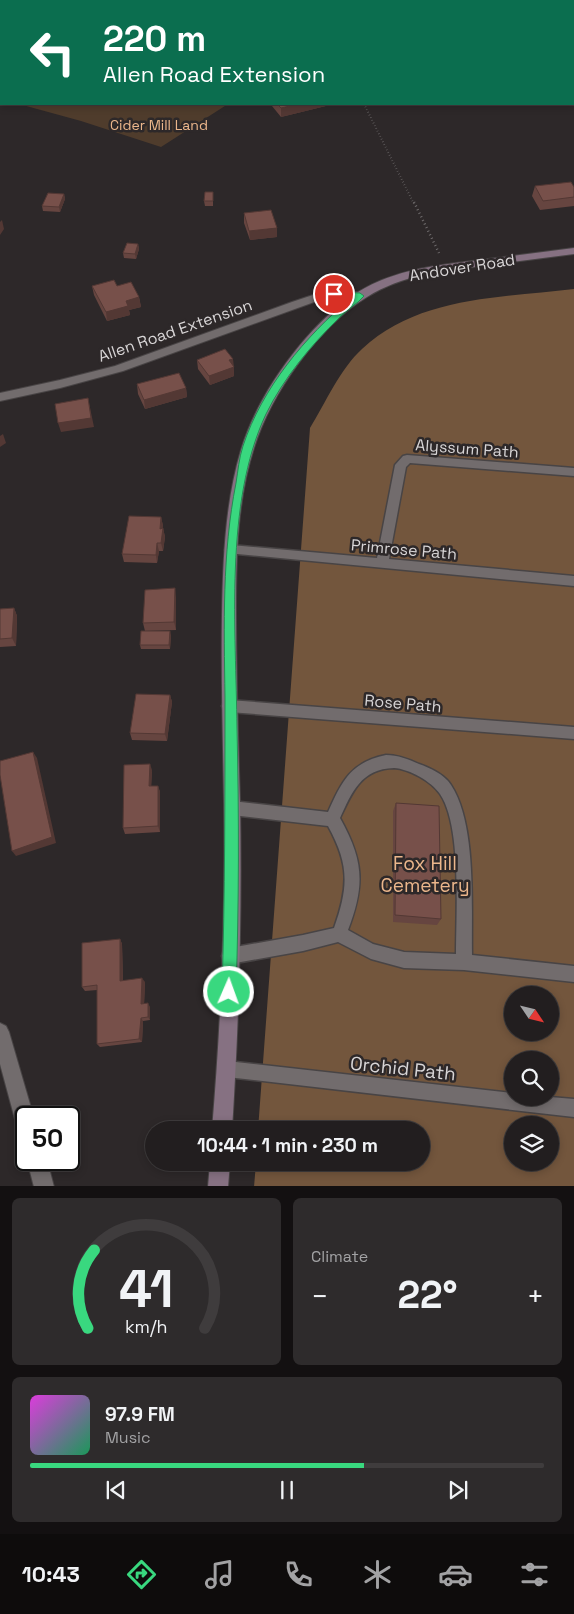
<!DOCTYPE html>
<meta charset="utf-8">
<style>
:root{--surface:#221e1f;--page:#2e2b2c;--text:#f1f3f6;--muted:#a2a2a4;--line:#3f3c3d;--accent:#39d87f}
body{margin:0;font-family:"Space Grotesk",sans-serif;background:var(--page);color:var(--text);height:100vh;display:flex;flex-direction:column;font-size:19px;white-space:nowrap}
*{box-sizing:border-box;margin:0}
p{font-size:16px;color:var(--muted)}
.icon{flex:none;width:28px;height:28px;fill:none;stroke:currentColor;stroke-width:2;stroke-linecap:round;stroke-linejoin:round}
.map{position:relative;height:1186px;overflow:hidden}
.panel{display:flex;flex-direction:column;gap:12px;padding:12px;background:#131011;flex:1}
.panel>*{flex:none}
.banner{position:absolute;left:0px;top:0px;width:575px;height:105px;box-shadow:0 2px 8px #0003,0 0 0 1px var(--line);background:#0b6e4f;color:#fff;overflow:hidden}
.needle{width:32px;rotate:125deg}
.fabs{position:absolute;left:504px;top:986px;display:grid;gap:10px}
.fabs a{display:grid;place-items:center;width:55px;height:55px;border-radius:50%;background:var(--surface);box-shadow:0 2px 8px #0003,0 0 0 1px var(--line);font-size:25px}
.speed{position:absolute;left:15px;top:1106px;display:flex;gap:10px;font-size:25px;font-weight:700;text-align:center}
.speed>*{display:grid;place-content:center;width:65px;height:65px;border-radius:50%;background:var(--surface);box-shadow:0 2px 8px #0003,0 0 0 1px var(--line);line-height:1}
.speed .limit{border:2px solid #111;border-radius:8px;background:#fff;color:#111}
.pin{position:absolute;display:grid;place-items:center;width:42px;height:42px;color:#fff;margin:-21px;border:2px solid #fff;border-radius:50%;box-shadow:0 1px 5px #0007}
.me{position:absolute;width:55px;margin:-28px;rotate:2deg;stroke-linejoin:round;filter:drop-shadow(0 0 4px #0008)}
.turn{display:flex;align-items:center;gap:18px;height:105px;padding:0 20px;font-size:22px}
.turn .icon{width:65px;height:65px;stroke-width:2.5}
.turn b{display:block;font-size:35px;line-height:42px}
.big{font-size:38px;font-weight:700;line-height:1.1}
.panel .card{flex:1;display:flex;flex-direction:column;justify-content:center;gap:8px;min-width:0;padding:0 18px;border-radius:8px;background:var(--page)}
.panel .dial{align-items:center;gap:0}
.dial svg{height:130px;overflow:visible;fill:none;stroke:var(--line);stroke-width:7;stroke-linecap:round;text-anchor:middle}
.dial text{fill:var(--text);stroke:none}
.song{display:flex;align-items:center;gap:15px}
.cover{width:60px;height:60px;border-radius:8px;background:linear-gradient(135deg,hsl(300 70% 55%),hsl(150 70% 35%))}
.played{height:5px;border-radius:2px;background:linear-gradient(90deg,var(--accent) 65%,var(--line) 65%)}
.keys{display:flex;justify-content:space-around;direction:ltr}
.heat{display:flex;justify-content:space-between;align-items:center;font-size:28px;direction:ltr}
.panel .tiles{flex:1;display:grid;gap:12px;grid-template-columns:1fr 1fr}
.card:last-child{grid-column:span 2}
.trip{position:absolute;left:145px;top:1121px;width:285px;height:50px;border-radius:25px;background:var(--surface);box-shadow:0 2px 8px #0003,0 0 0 1px var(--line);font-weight:700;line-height:50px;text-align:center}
.tabs{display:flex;height:80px;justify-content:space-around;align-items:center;background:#0e0c0c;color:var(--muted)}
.tabs .icon{width:35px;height:35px}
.tabs .active{color:var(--accent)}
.tabs b{font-size:22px;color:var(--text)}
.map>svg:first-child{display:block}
</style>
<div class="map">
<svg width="574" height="1187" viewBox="0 0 574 1187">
<rect width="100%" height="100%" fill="#2d2829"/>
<!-- green -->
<path fill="#4f3c2c" d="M0 0H395L1 1V99Z
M19 104H228L161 147 81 121Z"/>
<!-- forest -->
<path fill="#73563d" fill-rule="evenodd" d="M574 289V1186L254 1187 256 1163 421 1162V1130H258L310 428C326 402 340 369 362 349 419 296 502 298 574 289ZM512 995H550V1032H512ZM512 1060H550V1098H512ZM512 1125H550V1162H512Z"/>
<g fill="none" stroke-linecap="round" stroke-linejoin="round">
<defs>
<path id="service" d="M407 455 574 468V476L410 463 406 467 389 559 574 576V586L227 553 225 550 227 547 231 545 377 558 395 465 403 456Z
M229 700 574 727V739L229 712 224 710 222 706 224 702Z
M386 755C398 755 408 759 419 764 430 768 444 774 451 785 477 825 471 907 472 955L574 966V982L464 970 404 968 371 959 338 942 303 951 230 964 224 962 222 956 224 950 230 948 303 935 334 928C349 886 349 864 328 826L232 815 227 813 225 808 227 803 232 801 328 812C342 781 351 762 386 755ZM394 768C409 769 431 781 440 794 462 826 456 914 456 954L404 952 373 944 348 930C365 885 364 861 340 818 352 792 361 769 394 768Z
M227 1061 512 1093V1098L550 1097 574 1099V1117L227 1077 221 1075 219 1069 221 1063Z"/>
<path id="tertiary" d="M334 292H360L365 296 360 300 334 298 317 301 123 371 60 388 0 401V393L60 380 115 366 292 302 316 294Z
M0 1023 6 1026 9 1032 34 1118H26V1133L19 1130 16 1123 0 1064Z
M27 1160H47L54 1187H34Z"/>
<path id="secondary" d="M574 248V254C543 258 513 262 482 266 442 271 402 275 367 297 318 327 271 393 254 448 237 500 236 557 236 610 236 674 238 738 240 802 242 911 239 1021 232 1130H212C221 1021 226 912 224 803 223 740 221 677 222 615 223 560 225 503 241 450 258 393 308 324 358 292 395 269 439 265 480 260 512 256 543 252 574 248Z
M210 1162H230L228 1187H208Z"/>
</defs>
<!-- service casing -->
<use href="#service" stroke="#484445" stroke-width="3"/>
<!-- tertiary casing -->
<use href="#tertiary" stroke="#484445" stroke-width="2"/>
<!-- secondary casing -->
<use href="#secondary" stroke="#484445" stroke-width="2"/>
<!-- path-far1 -->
<path stroke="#706c6d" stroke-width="2" stroke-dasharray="0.5 2.5" stroke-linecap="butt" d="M162 0 165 1
M364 104 414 204"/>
<!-- path -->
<path stroke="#706c6d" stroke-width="2.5" stroke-dasharray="1 3" stroke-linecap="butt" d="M414 202 439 253"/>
<!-- service -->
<use href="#service" fill="#726c6d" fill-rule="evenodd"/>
<!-- tertiary -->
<use href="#tertiary" fill="#726c6d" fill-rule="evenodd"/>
<!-- secondary -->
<use href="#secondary" fill="#867182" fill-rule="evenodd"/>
</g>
<!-- wall -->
<path fill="#664540" d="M272 104H334L281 117 272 106Z
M535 186 574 187V206L540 210 532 196Z
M213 192V206H205L204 201Z
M64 194 65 199 60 212 43 211 42 206Z
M244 213 277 237 250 240 244 223Z
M138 244 139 249 136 259 124 258 123 253Z
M92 286H117L139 297 141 307 129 310 130 315 107 321 94 295Z
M233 359 234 376 210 385 198 369 197 360Z
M137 384 186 388 187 397 145 409 138 394Z
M161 517 163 526 162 529 163 528 165 537 163 551H159L157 563 124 562 122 554Z
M176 597V630L145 631 143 623Z
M14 608 17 616 16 646 0 647V609Z
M171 635 170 649H141L140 645Z
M170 695 172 702 167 741 132 740 130 733Z
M152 770 151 786H158L160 792V832L125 834 123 828Z
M396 803 441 919 437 925 393 922V811Z
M120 939 122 944 123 980 145 982 144 1004 150 1007V1020L143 1021 142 1042 100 1047 97 1044V990L85 991 82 987Z"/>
<!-- shaded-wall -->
<path fill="#533834" d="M298 104H334L281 117V108Z
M64 194 65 199 60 212 59 207Z
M2 220 4 229 0 235V222Z
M277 228V237L250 240 249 231Z
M138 244 139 249 136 259 135 254Z
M139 297 141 307 129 310 130 315 107 321 106 312 126 301Z
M233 359 234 376 210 385 209 376 229 360Z
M186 388 187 397 145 409 144 400Z
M88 398 94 427 61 432 58 423Z
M3 434 6 443 0 447V436Z
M161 517 163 526 161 537 160 529Z
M163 528 165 537 163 551 161 543Z
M157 543 159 551 157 563 156 555Z
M175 588 176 597V630L174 622Z
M14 608 17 616 16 646 12 638Z
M170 631 171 635 170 649 169 645Z
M170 695 172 702 167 741 165 734Z
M33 752 37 758 56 843 16 856 12 851Z
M150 764 152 770 151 793 149 786Z
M158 786 160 792V832L158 826Z
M120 939 122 944 123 985 120 981Z
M142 978 145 982 144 1007 141 1004Z
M148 1003 150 1007V1020L148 1017Z
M141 1018 143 1021 142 1042 139 1039Z"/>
<!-- building -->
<path fill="#77504a" stroke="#533834" d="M277 104H298L281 108Z
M571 182 574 187V197L543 201 535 186Z
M205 192H213V201H204Z
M48 193 64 194 59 207 42 206Z
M271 210 277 228 249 231 244 213Z
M127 243 138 244 135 254 123 253Z
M114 280 117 286 131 282 139 297 126 301 128 306 106 312 92 286Z
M225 349 233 359 229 360 234 367 209 376 197 360Z
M179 373 186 388 144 400 137 384Z
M88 398 91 418 58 423 55 404Z
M129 516 161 517 160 529 163 528 161 543H157L156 555 122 554Z
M175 588 174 622 143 623 145 590Z
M14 608 12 638 0 639V609Z
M141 631H170L169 645H140Z
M136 694 170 695 165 734 130 733Z
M33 752 52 837 12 851 0 775V761Z
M150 764 149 786H158V826L123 828 124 765Z
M396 803 439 806 441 919 395 915Z
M120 939V981L142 978 141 1004 148 1003V1017L141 1018 139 1039 97 1044V985L82 987V943Z"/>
<!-- route -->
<path fill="#39d87f" stroke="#258c53" d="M331 292 360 293 364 296C357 304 347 310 339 318 311 345 283 379 266 414 224 503 236 631 237 728 239 816 239 904 236 992L234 997 229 1000 224 997 222 992C225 894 225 796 225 697 224 625 222 554 236 483 238 471 239 458 243 446 262 388 305 337 351 298L331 297Z"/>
<g text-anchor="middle" stroke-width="5" stroke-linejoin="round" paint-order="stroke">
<!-- far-park labels -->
<g font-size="14" fill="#ebb68b" stroke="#2d2829">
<text x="159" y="130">Cider Mill Land</text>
</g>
<!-- street labels -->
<g font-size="16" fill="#d8d5d6" stroke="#2d2829">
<text transform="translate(462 267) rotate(-9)" y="6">Andover Road</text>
<text transform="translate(175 330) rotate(-19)" y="6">Allen Road Extension</text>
<text transform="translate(467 448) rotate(4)" y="6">Alyssum Path</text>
<text transform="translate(404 549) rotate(5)" y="6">Primrose Path</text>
<text transform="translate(403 703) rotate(5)" y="6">Rose Path</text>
</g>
<!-- near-park labels -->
<g font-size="19" fill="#ebb68b" stroke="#2d2829">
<text x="425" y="870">Fox Hill<tspan x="425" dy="22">Cemetery</tspan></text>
</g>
<!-- near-street labels -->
<g font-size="19" fill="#d8d5d6" stroke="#2d2829">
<text transform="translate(403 1068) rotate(6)" y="7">Orchid Path</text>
</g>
</g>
</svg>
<div class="fabs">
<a><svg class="needle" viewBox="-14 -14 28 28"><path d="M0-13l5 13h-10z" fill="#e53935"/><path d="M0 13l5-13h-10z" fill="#a2a2a4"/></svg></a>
<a><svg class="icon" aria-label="search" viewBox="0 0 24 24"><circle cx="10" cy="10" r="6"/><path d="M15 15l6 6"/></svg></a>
<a><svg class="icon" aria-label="layers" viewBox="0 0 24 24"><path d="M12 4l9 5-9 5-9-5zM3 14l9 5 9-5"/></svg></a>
</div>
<div class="speed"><div class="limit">50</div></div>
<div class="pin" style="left:334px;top:294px;background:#d93025"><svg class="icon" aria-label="arrive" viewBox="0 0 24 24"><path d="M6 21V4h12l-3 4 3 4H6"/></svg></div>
<svg class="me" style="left:229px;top:992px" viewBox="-20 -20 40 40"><circle r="17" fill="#39d87f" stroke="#fff" stroke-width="3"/><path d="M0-11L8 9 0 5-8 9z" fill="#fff"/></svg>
<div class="trip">10:44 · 1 min · 230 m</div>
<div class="banner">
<div class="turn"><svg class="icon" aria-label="left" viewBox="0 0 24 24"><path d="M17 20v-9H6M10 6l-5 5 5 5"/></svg><div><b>220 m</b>Allen Road Extension</div></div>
</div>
</div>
<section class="panel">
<div class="tiles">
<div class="card dial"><svg viewBox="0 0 100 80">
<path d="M14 69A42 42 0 1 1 86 69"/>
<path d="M14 69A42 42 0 0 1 18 21" stroke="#39d87f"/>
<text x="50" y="56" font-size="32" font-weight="700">41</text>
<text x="50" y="72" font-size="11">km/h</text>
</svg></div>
<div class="card"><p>Climate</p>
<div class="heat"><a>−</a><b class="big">22°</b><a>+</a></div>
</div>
<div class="card">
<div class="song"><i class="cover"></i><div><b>97.9 FM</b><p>Music</p></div></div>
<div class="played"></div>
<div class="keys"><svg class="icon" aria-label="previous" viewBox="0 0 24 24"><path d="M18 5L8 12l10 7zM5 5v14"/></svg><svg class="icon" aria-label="pause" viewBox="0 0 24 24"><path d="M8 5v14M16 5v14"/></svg><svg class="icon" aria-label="next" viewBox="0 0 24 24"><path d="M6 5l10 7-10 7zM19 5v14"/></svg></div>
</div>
</div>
</section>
<nav class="tabs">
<b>10:43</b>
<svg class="icon active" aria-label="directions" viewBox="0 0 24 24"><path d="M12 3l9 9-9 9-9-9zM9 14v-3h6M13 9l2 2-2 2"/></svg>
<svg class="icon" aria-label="music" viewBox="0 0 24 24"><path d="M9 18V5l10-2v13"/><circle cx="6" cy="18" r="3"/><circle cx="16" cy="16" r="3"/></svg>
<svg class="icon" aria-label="phone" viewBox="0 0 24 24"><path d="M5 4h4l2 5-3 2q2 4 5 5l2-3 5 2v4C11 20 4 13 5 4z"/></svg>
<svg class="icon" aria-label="climate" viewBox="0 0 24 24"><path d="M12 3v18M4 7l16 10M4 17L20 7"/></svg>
<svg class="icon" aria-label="car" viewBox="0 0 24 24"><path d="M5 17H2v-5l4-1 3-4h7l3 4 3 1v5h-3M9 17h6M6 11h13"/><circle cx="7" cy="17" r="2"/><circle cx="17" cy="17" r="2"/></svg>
<svg class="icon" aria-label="filters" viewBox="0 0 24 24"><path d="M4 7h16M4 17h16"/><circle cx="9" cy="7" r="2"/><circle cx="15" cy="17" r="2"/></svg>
</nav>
